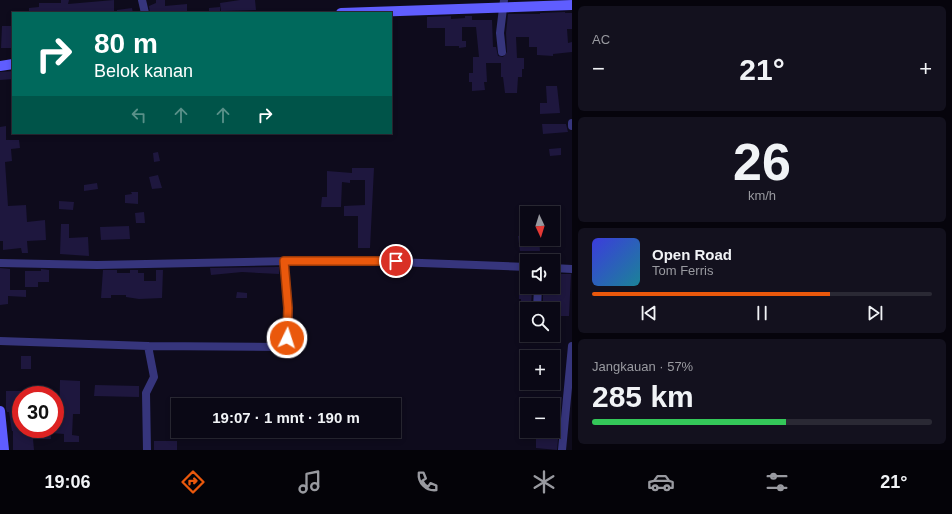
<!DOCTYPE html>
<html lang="id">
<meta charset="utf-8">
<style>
:root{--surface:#0a0815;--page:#13111e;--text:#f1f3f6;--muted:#999aa0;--line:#2a2934;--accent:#ea580c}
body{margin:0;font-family:Arial,sans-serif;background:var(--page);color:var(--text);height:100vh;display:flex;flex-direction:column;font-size:15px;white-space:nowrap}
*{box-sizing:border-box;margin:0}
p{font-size:13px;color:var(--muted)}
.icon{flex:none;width:22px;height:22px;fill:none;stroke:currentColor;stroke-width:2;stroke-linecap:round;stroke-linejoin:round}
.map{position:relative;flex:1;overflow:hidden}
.drawer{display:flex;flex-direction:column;gap:6px;padding:6px;background:#06040c;width:380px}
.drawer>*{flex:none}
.banner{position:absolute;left:12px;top:12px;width:380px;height:122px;border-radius:0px;box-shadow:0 2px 6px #0003,0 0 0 1px var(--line);background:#00695c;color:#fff;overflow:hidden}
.needle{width:26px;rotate:176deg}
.tools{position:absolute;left:520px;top:206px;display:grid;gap:8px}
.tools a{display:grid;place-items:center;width:40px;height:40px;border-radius:0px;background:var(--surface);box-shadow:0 2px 6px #0003,0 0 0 1px var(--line);font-size:20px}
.speed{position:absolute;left:12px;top:386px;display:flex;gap:8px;font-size:20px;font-weight:700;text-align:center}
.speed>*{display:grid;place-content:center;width:52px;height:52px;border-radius:50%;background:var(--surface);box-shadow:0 2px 6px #0003,0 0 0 1px var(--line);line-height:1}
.speed .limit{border:6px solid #d22;background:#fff;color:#111}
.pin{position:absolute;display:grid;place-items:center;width:34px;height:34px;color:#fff;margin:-17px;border:2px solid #fff;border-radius:50%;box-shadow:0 1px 4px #0007}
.me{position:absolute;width:44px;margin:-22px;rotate:4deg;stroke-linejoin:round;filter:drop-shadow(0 0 3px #0008)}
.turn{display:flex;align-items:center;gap:14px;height:84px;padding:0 16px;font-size:18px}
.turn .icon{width:52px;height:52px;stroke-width:2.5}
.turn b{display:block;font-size:28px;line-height:34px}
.lanes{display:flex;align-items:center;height:38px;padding:0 16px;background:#0003;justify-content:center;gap:20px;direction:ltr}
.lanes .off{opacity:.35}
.big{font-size:30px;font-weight:700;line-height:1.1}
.drawer .card{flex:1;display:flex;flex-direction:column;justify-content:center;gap:6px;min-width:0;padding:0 14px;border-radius:6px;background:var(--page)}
.drawer .dial{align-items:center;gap:0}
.dial b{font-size:52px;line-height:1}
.song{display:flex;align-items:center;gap:12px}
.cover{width:48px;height:48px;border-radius:6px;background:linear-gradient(135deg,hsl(240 70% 55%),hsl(190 70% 35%))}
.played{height:4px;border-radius:2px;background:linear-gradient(90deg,var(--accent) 70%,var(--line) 70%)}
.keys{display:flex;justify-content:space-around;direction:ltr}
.heat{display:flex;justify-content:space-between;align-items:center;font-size:22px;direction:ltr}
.charge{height:6px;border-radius:3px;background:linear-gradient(90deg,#34c759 57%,var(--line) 0)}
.trip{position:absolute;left:171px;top:398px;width:230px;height:40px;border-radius:0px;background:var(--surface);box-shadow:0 2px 6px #0003,0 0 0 1px var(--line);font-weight:700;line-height:40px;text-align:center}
.dock{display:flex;height:64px;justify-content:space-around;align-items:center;background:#040308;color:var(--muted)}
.dock .icon{width:28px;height:28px}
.dock .selected{color:var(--accent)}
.dock b{font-size:18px;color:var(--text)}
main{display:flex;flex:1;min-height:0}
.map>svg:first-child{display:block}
</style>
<main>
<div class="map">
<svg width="572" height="450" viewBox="0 0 572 450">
<rect width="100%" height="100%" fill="#0e0b1c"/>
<!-- building -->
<path fill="#1e173e" d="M61 0H69L68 4 114 0V11L29 13V8L39 7V3H61Z
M156 0H165V6L187 4V13H150L149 6 156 3Z
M240 0H255L256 10 221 11 220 3Z
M220 7V13H209V8Z
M132 8 133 13H117V10Z
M565 12V13H572V29H567L568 43 572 42V52L553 54V56L537 55V47H529V37H516L517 58H524V69H522V77H518L517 93H505L503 77H501V63H486L487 82H484L485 90 472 91V82H469V73H473V57H479L476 27H462V41H466V47L459 48V46H445V28H427V17L451 16V19L465 18V16H472V20H492L493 47H496L498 56 503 57 507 52 506 33 508 14H540V13Z
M2 26H13V48H1Z
M13 71V79L0 80V72Z
M546 86H557L560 113 540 114V103H547Z
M542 124H566L568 132 543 134Z
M6 126V140H19L20 148 11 149 12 161 5 162 8 206 26 205 27 222 45 220 46 240 27 241 28 253H22L21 248 3 250V241H0V127Z
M561 148V155L550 156 549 149Z
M158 152 160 161 154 162 153 153Z
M352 168H374L370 248H358V216H344V206L365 205V180H350V183L342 182 341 207H321L322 197H327V171L352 173Z
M158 175 162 188 152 189 149 177Z
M97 183 98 189 84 191V185Z
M131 192H138V204L125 203V195L132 194Z
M59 201 74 202 73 210 59 209Z
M144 212 145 223H136L135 213Z
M61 224H69V238L88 237 89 256 60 254Z
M129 226 130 239 101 240 100 227Z
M518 236H524V240L539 239 540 251H520Z
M279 267V274L242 272 211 275 210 268Z
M0 268 10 269V290H26V297L8 296V304L0 305Z
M41 269 49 270V282H38V287H25V271H41Z
M103 270H117V273H130V270H138V273H144V281H156V270H163L162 298 139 299 126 297V295H111V298H101Z
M520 272H527V287H532L531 309H527V314L521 313V299H519V291H521Z
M553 274H571L569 316H556L553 315V309H543V287H553Z
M237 292 247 293V298H236Z
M21 356H31V369H21Z
M60 380 80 381V414H73L72 435 79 436V442H64V434L51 433V439H33L34 450H13V431H12L9 412H7L6 409V391H21V429H59Z
M95 385 139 386V397L94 396Z
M549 397H562L557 450 536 448V437H531V431H553V405H549Z
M154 441H177V450H154Z"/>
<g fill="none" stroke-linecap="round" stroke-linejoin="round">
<!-- street -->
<path stroke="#36357c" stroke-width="8" d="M142 0 145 13
M502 52 500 33 504 0
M572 123V126
M0 263 97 265 340 260 527 267
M553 268 572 269
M537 309 538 287
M0 341 148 346 281 347C296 337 285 278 284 261
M147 450 146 393 154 377 148 346
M562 450 572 346"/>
<!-- secondary -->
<path stroke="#5f5dff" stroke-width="10" d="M341 13 572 5
M0 66 13 64
M0 411 4 450"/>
</g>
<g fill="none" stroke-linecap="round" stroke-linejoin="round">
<defs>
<path id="route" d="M287 338 288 308 284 261H396"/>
</defs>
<!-- route casing -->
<use href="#route" stroke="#983908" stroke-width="10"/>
<!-- route -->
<use href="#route" stroke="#ea580c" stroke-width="7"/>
</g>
</svg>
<div class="tools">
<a><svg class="needle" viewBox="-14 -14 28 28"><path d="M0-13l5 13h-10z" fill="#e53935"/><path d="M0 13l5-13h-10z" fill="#999aa0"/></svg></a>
<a><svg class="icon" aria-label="sound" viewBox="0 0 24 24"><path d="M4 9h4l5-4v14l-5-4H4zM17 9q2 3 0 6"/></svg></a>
<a><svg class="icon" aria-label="search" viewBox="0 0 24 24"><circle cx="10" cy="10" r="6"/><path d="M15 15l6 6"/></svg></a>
<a>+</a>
<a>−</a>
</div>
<div class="speed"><div class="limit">30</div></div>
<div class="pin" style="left:396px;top:261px;background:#d93025"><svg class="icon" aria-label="arrive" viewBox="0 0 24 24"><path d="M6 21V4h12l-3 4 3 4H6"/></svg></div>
<svg class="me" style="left:287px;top:338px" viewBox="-20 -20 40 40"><circle r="17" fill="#ea580c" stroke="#fff" stroke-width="3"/><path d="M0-11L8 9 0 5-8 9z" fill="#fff"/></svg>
<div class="trip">19:07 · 1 mnt · 190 m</div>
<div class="banner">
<div class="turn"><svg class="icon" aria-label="right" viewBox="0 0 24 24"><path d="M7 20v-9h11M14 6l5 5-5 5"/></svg><div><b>80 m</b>Belok kanan</div></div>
<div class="lanes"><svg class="icon off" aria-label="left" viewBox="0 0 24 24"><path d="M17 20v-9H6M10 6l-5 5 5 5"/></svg><svg class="icon off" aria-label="ahead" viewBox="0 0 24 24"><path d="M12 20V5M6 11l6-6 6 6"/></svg><svg class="icon off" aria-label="ahead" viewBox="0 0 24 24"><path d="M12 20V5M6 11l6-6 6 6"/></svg><svg class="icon" aria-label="right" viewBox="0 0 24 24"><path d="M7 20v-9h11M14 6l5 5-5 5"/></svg></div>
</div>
</div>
<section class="drawer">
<div class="card"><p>AC</p>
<div class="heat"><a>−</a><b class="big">21°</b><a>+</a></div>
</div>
<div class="card dial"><b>26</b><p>km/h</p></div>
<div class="card">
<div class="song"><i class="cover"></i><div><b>Open Road</b><p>Tom Ferris</p></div></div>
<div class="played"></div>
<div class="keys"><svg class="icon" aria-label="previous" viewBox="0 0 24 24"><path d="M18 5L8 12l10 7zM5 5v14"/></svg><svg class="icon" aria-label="pause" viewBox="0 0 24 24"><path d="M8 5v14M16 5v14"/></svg><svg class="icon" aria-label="next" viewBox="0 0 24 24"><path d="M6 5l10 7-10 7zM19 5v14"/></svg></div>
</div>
<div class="card"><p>Jangkauan · 57%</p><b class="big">285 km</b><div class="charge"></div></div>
</section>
</main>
<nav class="dock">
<b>19:06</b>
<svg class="icon selected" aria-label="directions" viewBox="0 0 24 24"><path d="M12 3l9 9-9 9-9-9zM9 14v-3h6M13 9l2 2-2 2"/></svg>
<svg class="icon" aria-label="music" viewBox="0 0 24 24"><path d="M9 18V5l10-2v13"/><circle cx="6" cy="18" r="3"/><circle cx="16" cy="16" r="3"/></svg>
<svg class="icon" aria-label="phone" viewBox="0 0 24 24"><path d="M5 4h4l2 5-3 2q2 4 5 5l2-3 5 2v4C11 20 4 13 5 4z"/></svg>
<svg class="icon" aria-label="climate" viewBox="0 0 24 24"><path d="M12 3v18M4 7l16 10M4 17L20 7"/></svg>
<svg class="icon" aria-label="car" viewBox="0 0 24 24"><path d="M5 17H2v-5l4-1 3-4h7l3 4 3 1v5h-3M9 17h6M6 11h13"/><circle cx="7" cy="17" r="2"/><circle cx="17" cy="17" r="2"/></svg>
<svg class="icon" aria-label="filters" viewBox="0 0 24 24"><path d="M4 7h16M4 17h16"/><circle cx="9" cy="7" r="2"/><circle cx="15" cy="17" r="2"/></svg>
<b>21°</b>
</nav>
